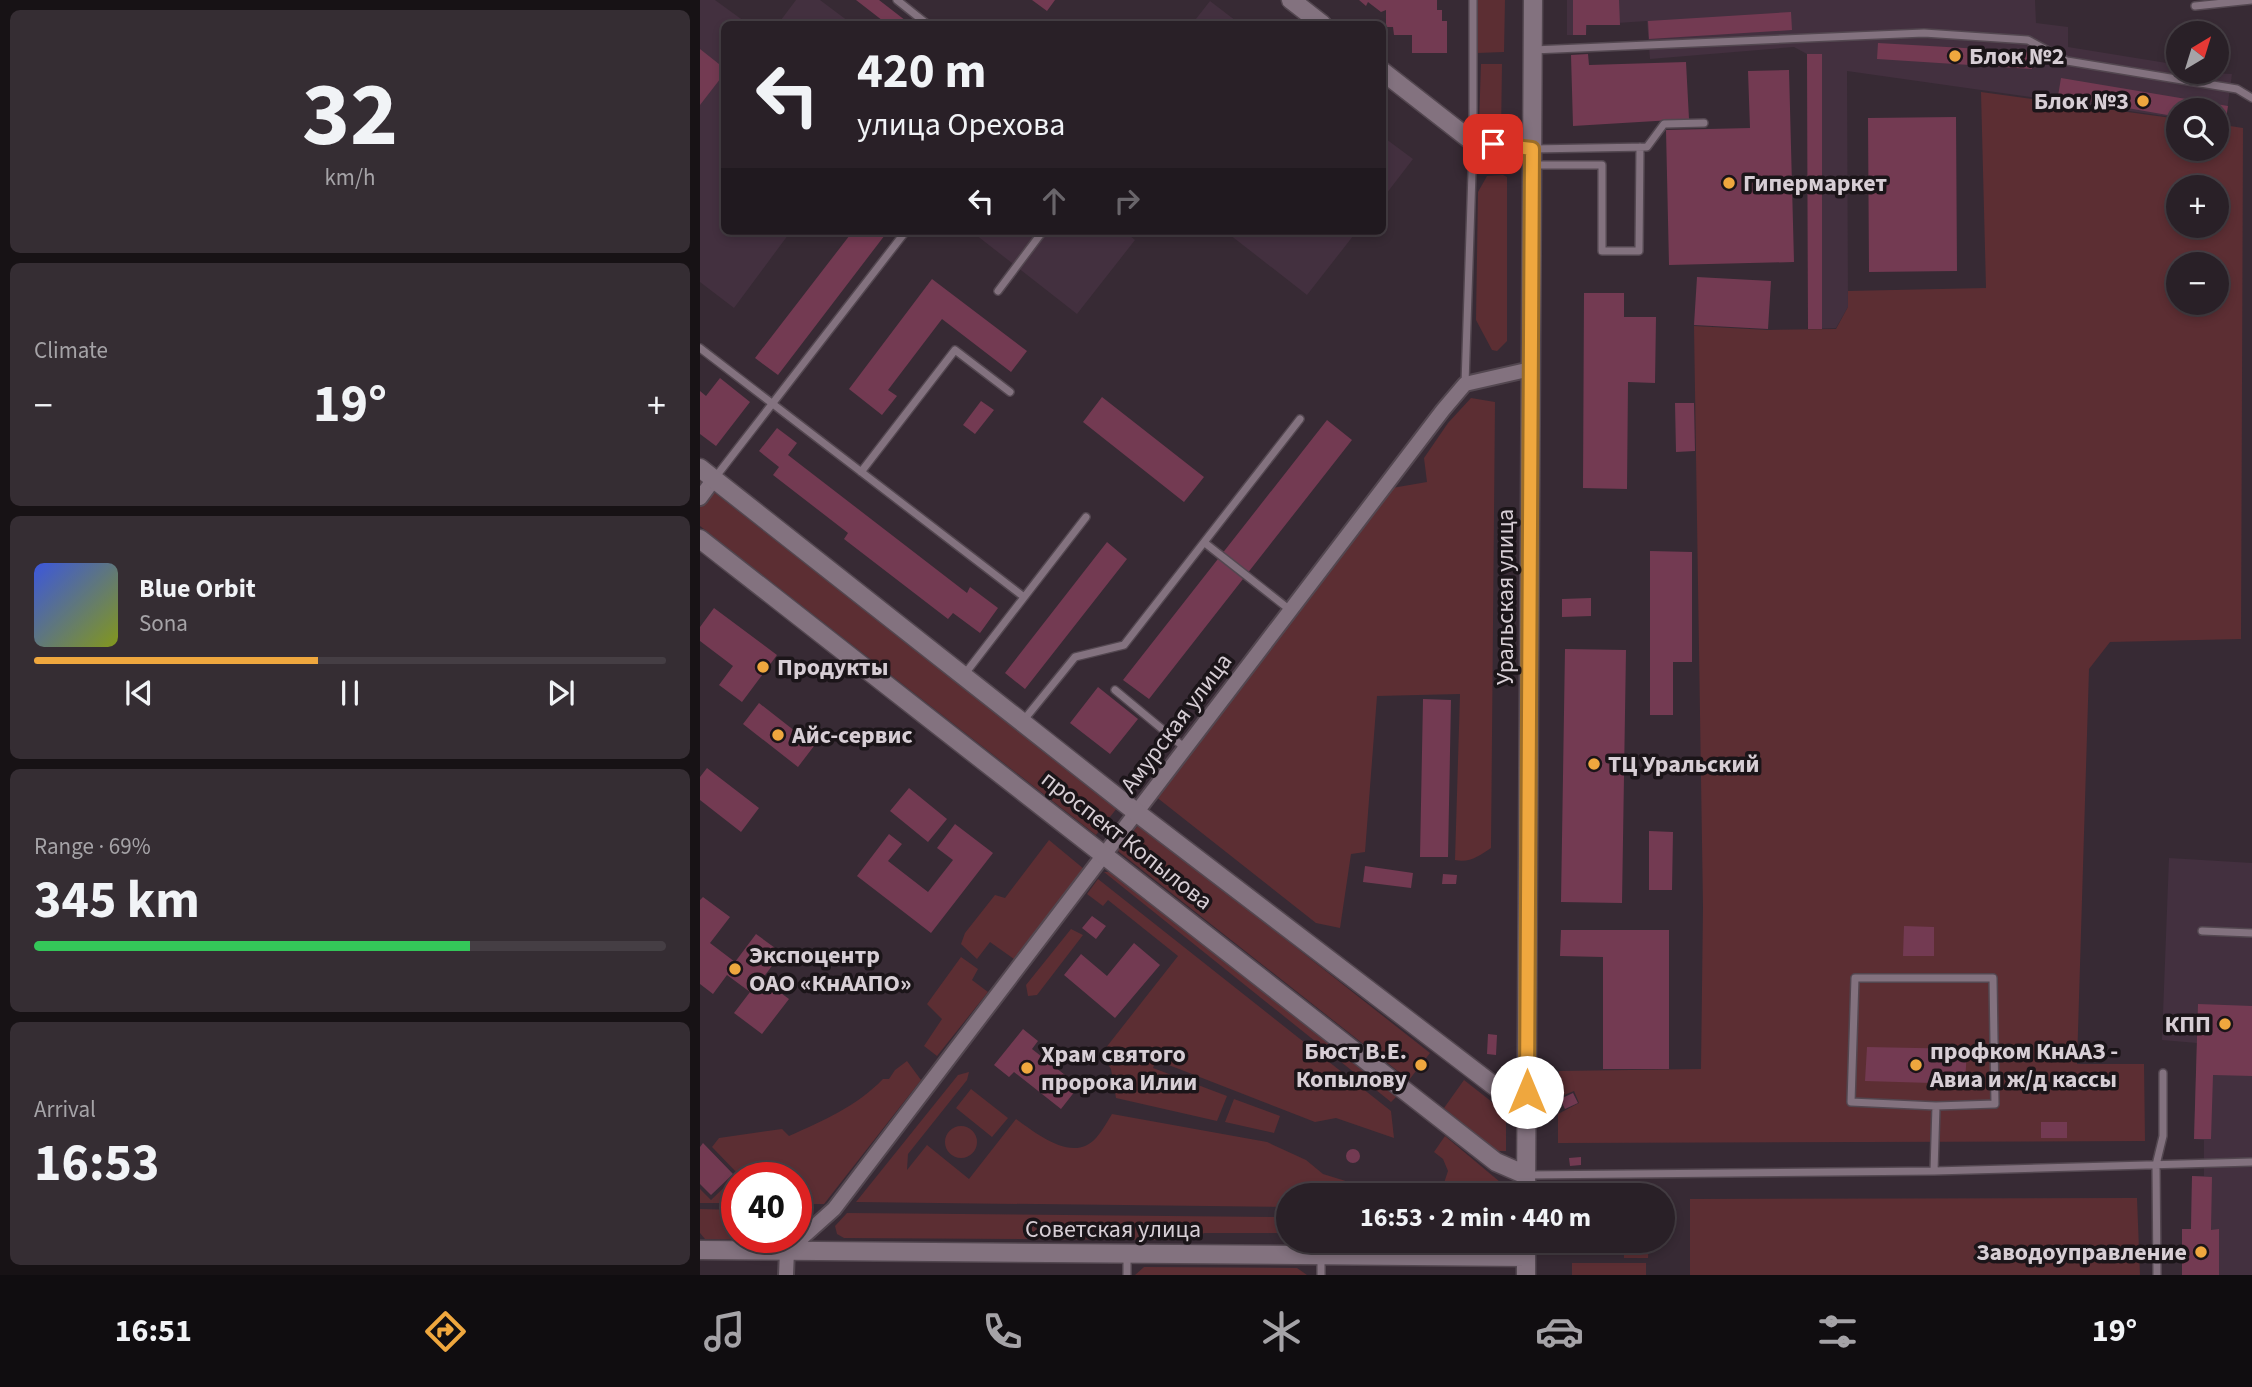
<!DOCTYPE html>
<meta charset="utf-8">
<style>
:root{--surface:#292027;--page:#352d33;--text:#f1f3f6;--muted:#a5a3a7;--line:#453e44;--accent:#efa73e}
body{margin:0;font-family:"Source Sans 3",sans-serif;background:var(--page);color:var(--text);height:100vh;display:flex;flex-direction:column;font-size:26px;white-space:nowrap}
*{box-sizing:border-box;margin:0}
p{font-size:23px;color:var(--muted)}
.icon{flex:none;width:38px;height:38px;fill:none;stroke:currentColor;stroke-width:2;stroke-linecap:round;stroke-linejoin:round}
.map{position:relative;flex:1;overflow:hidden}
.sheet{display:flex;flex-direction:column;gap:10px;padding:10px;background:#171215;width:700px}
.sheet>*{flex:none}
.guide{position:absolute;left:21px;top:21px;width:665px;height:214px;border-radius:10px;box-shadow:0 4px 10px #0003,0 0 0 2px var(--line);background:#292027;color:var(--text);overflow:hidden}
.needle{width:46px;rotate:38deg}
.controls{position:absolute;left:1466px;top:21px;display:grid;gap:14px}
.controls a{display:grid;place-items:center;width:63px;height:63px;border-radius:50%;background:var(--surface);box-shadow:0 4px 10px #0003,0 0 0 2px var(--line);font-size:35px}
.speed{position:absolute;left:21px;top:1162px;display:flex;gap:14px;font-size:35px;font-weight:700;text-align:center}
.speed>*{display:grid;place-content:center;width:91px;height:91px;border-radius:50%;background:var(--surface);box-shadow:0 4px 10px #0003,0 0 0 2px var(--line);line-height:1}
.speed .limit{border:10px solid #d22;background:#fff;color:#111}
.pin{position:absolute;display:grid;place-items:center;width:60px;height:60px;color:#fff;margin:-30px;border-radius:14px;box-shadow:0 4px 10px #0006}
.me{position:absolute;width:77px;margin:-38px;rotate:0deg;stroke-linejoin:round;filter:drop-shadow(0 0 5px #0008)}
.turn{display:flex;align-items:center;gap:24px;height:147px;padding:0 21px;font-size:32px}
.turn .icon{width:91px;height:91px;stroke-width:2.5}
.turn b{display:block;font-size:49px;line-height:60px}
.lanes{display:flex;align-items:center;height:66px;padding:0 21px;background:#0003;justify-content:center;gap:35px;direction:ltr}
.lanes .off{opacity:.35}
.big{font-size:52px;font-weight:700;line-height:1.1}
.sheet .widget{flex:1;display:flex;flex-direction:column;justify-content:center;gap:10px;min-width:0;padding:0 24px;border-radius:10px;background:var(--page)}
.sheet .dial{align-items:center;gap:0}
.dial b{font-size:91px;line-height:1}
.song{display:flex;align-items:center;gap:21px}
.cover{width:84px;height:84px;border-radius:10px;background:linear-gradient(135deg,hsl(230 70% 55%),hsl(70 70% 35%))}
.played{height:7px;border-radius:4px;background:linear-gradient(90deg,var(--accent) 45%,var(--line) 45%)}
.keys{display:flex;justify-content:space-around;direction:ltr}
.heat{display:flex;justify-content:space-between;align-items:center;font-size:38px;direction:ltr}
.charge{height:10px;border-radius:5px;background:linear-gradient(90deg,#34c759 69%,var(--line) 0)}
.trip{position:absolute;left:576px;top:1183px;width:399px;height:70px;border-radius:35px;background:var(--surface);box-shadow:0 4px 10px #0003,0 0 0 2px var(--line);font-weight:700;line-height:70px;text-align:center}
.tabs{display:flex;height:112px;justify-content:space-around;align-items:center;background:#100d10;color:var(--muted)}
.tabs .icon{width:49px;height:49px}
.tabs .on{color:var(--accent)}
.tabs b{font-size:32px;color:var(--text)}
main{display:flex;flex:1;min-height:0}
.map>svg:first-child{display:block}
</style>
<main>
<section class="sheet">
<div class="widget dial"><b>32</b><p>km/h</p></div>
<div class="widget"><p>Climate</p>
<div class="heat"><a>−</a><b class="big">19°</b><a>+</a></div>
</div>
<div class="widget">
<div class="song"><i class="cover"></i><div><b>Blue Orbit</b><p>Sona</p></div></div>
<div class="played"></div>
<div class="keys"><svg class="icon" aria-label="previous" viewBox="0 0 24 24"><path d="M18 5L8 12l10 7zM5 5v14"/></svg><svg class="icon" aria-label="pause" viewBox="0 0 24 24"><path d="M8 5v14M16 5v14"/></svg><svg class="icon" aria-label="next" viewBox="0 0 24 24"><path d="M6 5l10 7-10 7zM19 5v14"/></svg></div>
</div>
<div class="widget"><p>Range · 69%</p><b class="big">345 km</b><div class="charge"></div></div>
<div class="widget"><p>Arrival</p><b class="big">16:53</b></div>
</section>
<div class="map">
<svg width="1552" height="1275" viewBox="0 0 1552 1275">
<rect width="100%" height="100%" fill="#372a34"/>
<!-- built -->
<path fill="#43303f" d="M0 0H15L48 24H24V231H91L34 308 0 282Z
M96 0H120L152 24H78Z
M867 0H1335L1336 23 1368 27V47L1479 65V72L1532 74 1525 125 1517 124V110H1479V118L1147 71 1148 307 1136 328 1108 329 1107 54 1094 47 950 59 947 21 887 25 886 35H867Z
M510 1 540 24H492Z
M682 136 713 159 683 198H682Z
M271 231H424L435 240 377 314Z
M525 231H657L607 295Z
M1469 858 1552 863V1275H1482V1229H1491L1492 1176H1504V1140L1494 1139 1497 1043 1462 1040Z"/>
<!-- green -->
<path fill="#5c2e33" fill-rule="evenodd" d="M777 0H805L804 52 777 53Z
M781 64H802L801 135 782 133 779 124Z
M1281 92 1479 119V149H1517V124L1543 128 1541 639 1410 642 1389 669 1377 1064H1444L1445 1141 858 1143V1114L879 1103 874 1091 859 1097V1071L1001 1069 1003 907 994 326 1068 330 1136 329 1148 307V291L1286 288ZM1479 187H1517V226H1479ZM1479 264H1517V303H1479Z
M803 175 807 177V341L797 351 792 350 776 320 778 192 787 176Z
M771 398 795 402 791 848C779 856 770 863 755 860L760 694 677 696 665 852 651 854 640 928 616 923 455 796 692 488 727 482 724 458 748 423Z
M0 481 417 808 396 835 0 526Z
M439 824 730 1053 709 1080 418 851Z
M349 840 384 869 314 959 290 942 277 959 261 944 265 933 295 895 305 898Z
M404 872H413L697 1096 691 1102Z
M398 879 691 1111 694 1138 636 1118 615 1122 456 1060 453 1068 527 1096 517 1121 416 1098 411 1069 401 1054 478 956 408 900 403 906 387 894Z
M371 929 383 935 337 995 328 996 326 985Z
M261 957 278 969 272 980 288 992 237 1056 224 1046 242 1019 227 1004Z
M207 1061 221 1080 124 1204H96V1178H37V1203H0V1189L11 1200 38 1174 12 1147 19 1138 82 1129 89 1136C123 1121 157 1106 183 1079H189L195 1070Z
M269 1072 267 1080 208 1154 207 1170 227 1145 269 1179 316 1119C336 1133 373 1164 396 1138 402 1131 407 1122 412 1114L567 1142 606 1160 623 1174 678 1191 674 1195H588V1207L156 1202 258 1075Z
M764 1080 806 1113V1151H797L744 1108Z
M271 1089 308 1118 292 1137 256 1108Z
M534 1099 580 1116 574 1133 525 1122Z
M245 1142a16 16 0 1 1 32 0a16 16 0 1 1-32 0Z
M745 1136 800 1182 807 1195H740L748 1171 743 1159 734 1152Z
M1437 1198 1440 1275H990V1199Z
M0 1209 37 1210V1237H90L87 1240 5 1239 0 1233Z
M147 1213 583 1217 582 1233H505L479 1240 144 1238 137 1234 135 1226Z
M924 1241H949L948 1258H924Z
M872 1263H946V1275H872Z
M444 1267 597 1268 607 1275H435Z"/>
<!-- building -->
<path fill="#733a52" d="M156 0H179L210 24H187Z
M332 0H355L347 11Z
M659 0H737V10H742V21H747V53H712V35H694L693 27H686V10L681 12 668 2 666 6Z
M873 0H919L920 25H886V35H873Z
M1091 12 1092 30 949 39 948 21Z
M1178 43 1333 52 1332 69 1177 59Z
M0 49 24 68V74L0 105Z
M888 54 889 65 986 62 989 119 873 126 871 55Z
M1107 54H1122V329H1108Z
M1089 70 1094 262 969 265 966 130 1050 128 1048 71Z
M1361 78 1528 106 1525 125 1517 123V110H1479V117L1358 96Z
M1256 117 1257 271 1169 272 1168 118Z
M153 231H188L78 375 55 358Z
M997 277 1071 281 1068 329 994 325Z
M232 279 327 351 311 372 242 319 188 390 197 396 182 415 149 389Z
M884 293H924V317H956L955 383 928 382 927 489 883 488Z
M20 378 50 402 16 446 0 434V391L6 396Z
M402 397 504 477 484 502 383 422Z
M281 401 294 410 275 434 263 425Z
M975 403H994L995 451 976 452Z
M627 420 652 440 449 699 423 680Z
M77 428 97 443 88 455 267 593 270 587 298 608 280 633 253 613 248 619 144 539 148 533 73 475 79 467 59 451Z
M407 542 427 559 325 689 305 673Z
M950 551 992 552V662H973V715H950Z
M891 598V616L862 617V599Z
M14 608 77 655 42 702 19 685 33 666 0 641V627Z
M865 649 926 650 922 903 861 902Z
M398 687 438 719 410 754 370 723Z
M723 699 751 700 748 857H720Z
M59 703 114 746 98 767 43 724Z
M7 768 59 808 41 832 0 800V777Z
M209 788 247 819 228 842 190 811Z
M255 824 293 853 231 933 157 876 189 834 202 844 188 861 228 892 253 860 237 848Z
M949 831 973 832 972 890H949Z
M665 866 713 873 711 888 663 882Z
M743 874 757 875 756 884H742Z
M3 897 30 917 10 943 35 962 56 934 82 953 62 979 89 999 62 1034 34 1013 50 992 27 975 13 994 0 984V900Z
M392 916 406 926 396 939 382 928Z
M1204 926 1234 927V956H1203Z
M861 930H969V1069H903V957L860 956Z
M434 943 460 965 415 1018 364 975 381 954 407 976Z
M1498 1004 1552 1006V1076L1513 1075 1511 1139H1494Z
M323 1029 338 1041 332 1049 379 1086 361 1109 314 1072 309 1077 294 1065Z
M788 1034 797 1035 796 1055 787 1054Z
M1167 1047 1267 1049 1265 1084 1165 1081Z
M873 1093 878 1103 865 1109 860 1099Z
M1341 1122H1367V1138H1341Z
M3 1143 33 1174 11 1195 0 1184V1147Z
M646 1156a7 7 0 1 1 14 0a7 7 0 1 1-14 0Z
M881 1157V1165L870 1166 869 1158Z
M1492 1176 1512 1177 1511 1230 1519 1229V1275H1482V1229H1491Z"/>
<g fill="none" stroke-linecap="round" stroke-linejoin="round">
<defs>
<path id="service" d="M197 0 227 24
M1495 6 1552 0
M833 50 1224 33 1328 40 1367 61 1537 89 1552 98
M832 149 947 147 964 124 1004 123
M832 165H902V251H939L940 147
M298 291 343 231
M0 348 324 597
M765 384 773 142V0
M161 472 255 350 310 392
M14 479 206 231
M505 543 590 610
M264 675 386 517
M415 690 485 748
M323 721 375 657 424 645 600 419
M1502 931 1552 933
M1234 1171 1236 1106 1295 1104 1293 978H1155L1151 1102 1236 1106
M827 1175 1234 1171 1552 1162
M427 1275V1254
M621 1275V1256
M1457 1275 1456 1165 1463 1136V1073"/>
<path id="minor" d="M0 498 14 479
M86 1275 87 1251 134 1209 743 410 765 384 831 369"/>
<path id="tertiary" d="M591 0 622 24
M682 71 773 142 832 149
M0 468 436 812 827 1111
M0 539 796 1162 826 1175
M826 1195 833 0
M0 1250 826 1257
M826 1275V1241"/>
</defs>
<!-- service casing -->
<use href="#service" stroke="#534750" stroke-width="10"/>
<!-- minor casing -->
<use href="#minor" stroke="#534750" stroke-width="18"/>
<!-- tertiary casing -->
<use href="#tertiary" stroke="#534750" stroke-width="21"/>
<!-- service -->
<use href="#service" stroke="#83727f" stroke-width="7"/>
<!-- minor -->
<use href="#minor" stroke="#83727f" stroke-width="14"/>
<!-- tertiary -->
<use href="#tertiary" stroke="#83727f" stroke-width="18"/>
</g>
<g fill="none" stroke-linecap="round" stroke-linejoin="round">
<defs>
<path id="route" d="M793 144 832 149 827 1092"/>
</defs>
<!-- route casing -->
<use href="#route" stroke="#9b6d28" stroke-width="18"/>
<!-- route -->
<use href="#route" stroke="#efa73e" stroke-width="12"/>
</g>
<!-- markers -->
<g fill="#efa73e" stroke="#1b1519" stroke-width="2.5">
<circle cx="1255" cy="56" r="7"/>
<circle cx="1443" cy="101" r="7"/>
<circle cx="1029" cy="183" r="7"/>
<circle cx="63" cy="667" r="7"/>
<circle cx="78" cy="735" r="7"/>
<circle cx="894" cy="764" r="7"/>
<circle cx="35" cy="969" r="7"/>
<circle cx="1525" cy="1024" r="7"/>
<circle cx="721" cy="1065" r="7"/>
<circle cx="1216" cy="1065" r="7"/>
<circle cx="327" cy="1068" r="7"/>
<circle cx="1501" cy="1252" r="7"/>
</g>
<g text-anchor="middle" stroke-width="7" stroke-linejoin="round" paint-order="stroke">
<!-- poi labels -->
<g font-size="24" font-weight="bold" fill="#d7ced5" stroke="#1b1519" text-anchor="start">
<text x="1269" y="64">Блок №2</text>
<text x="1429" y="109" text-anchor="end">Блок №3</text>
<text x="1043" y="191">Гипермаркет</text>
<text x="77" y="675">Продукты</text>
<text x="92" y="743">Айс-сервис</text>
<text x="908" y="772">ТЦ Уральский</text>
<text x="49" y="963">Экспоцентр<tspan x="49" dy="28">ОАО «КнААПО»</tspan></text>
<text x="1511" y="1032" text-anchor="end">КПП</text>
<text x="707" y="1059" text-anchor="end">Бюст В.Е.<tspan x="707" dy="28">Копылову</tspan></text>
<text x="1230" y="1059">профком КнААЗ -<tspan x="1230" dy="28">Авиа и ж/д кассы</tspan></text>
<text x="341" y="1062">Храм святого<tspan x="341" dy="28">пророка Илии</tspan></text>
<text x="1487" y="1260" text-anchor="end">Заводоуправление</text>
</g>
<!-- street labels -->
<g font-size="24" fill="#d7ced5" stroke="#1b1519">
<text transform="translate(805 597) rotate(-90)" y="8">Уральская улица</text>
<text transform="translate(476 723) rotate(-53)" y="8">Амурская улица</text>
<text transform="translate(427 840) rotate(38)" y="8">проспект Копылова</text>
<text x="413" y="1237">Советская улица</text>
</g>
</g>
</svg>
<div class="controls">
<a><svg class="needle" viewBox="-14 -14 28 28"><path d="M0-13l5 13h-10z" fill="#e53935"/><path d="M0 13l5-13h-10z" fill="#a5a3a7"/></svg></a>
<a><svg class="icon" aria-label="search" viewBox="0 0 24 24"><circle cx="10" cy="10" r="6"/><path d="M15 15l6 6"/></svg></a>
<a>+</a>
<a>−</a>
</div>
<div class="speed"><div class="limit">40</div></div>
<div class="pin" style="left:793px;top:144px;background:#d93025"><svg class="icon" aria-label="arrive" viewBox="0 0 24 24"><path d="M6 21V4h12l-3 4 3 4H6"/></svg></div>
<svg class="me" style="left:827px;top:1092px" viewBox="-20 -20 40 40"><circle r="19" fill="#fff"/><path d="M0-13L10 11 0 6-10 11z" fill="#efa73e"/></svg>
<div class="trip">16:53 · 2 min · 440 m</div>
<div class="guide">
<div class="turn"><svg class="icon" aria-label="left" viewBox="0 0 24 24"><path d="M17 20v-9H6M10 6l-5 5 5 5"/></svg><div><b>420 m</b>улица Орехова</div></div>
<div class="lanes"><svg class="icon" aria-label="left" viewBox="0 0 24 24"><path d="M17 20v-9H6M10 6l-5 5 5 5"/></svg><svg class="icon off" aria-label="ahead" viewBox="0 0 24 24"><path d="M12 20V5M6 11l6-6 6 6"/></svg><svg class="icon off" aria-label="right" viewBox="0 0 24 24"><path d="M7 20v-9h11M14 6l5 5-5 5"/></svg></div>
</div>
</div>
</main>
<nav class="tabs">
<b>16:51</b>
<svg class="icon on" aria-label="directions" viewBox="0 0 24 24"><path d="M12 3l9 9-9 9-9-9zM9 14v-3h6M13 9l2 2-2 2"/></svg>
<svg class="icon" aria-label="music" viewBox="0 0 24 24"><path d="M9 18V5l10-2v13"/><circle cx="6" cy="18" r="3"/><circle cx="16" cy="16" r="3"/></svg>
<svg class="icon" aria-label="phone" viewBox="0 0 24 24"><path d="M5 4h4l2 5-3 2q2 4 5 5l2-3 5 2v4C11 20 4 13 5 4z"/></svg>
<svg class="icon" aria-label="climate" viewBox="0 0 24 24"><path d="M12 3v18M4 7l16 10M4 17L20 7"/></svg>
<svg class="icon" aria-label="car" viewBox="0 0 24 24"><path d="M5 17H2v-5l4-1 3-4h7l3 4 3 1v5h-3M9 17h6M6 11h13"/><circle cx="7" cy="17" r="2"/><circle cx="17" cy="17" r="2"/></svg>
<svg class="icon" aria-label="filters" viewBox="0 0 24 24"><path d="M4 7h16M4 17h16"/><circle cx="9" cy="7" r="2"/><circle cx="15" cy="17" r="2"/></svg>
<b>19°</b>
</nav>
